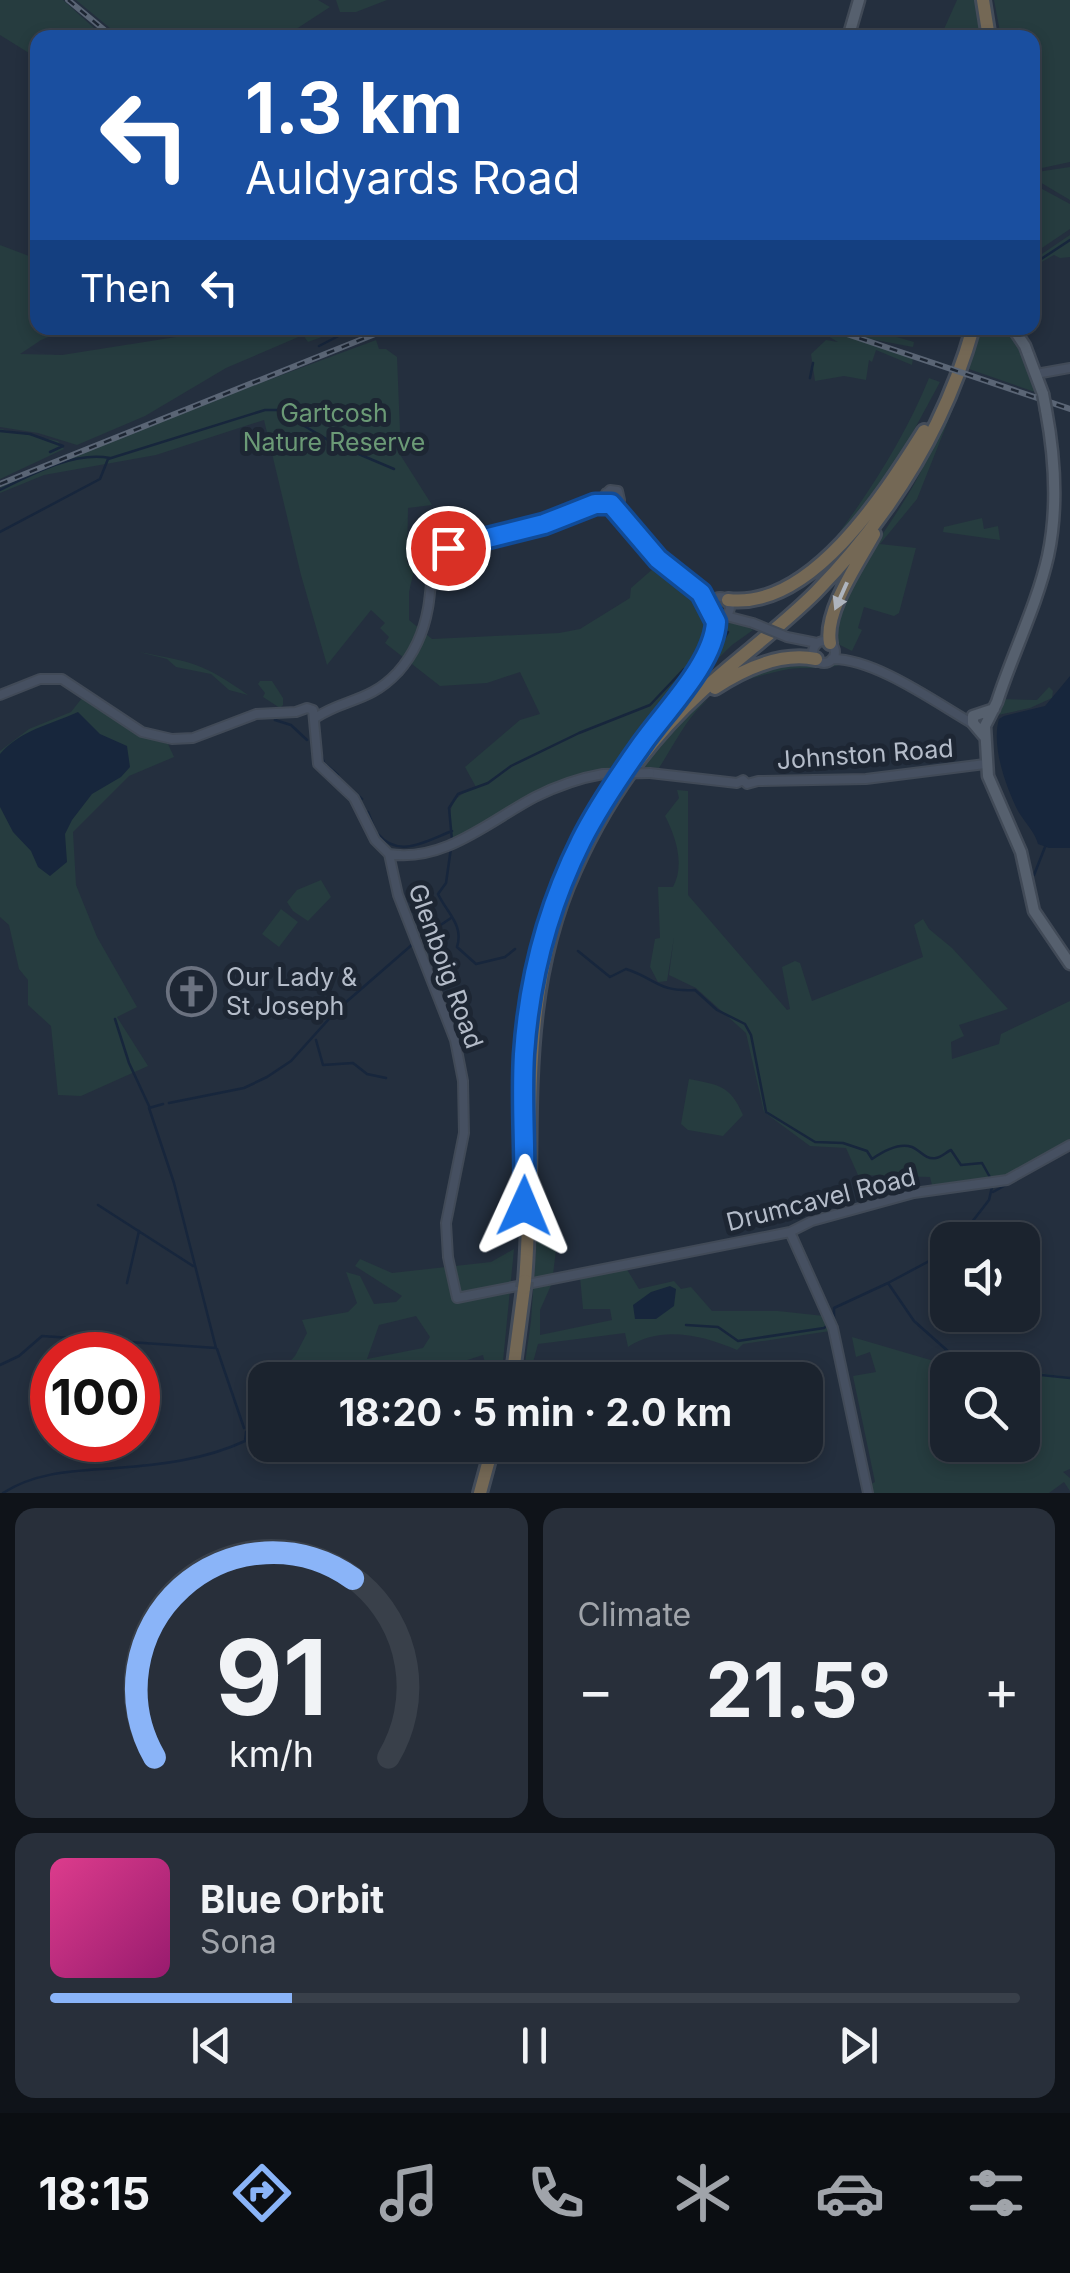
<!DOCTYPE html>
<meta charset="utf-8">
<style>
:root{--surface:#1b232e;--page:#282f3a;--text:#f1f3f6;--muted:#a0a4aa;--line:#39404a;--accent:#8ab4f8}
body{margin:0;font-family:Inter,sans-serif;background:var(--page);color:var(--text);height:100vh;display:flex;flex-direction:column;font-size:38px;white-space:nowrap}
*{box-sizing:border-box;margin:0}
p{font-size:32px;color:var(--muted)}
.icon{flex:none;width:55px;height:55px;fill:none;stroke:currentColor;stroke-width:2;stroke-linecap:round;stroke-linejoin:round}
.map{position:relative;height:1493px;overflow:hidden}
.side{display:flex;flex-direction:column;gap:15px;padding:15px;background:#0f1319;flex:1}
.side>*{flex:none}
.banner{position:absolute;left:30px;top:30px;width:1010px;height:305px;border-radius:20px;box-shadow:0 5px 15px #0003,0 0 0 2px var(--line);background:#1a4fa0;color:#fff;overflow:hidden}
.fabs{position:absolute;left:930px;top:1222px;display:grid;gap:20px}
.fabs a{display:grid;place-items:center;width:110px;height:110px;border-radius:20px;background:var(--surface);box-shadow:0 5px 15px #0003,0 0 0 2px var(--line);font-size:50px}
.speed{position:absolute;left:30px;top:1332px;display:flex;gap:20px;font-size:50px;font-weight:700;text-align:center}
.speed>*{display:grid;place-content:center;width:130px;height:130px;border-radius:50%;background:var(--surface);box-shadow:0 5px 15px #0003,0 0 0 2px var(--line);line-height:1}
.speed .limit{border:15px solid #d22;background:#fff;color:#111}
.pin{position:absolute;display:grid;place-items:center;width:85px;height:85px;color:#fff;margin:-42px;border:5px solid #fff;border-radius:50%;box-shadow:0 2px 10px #0007}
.me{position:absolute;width:110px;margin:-55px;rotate:1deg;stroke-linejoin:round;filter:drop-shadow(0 0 8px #0008)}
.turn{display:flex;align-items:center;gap:35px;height:210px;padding:0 50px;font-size:45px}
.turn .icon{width:130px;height:130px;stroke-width:2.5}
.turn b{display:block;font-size:70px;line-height:85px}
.then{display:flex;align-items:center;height:95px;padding:0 50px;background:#0003;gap:20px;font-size:38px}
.big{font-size:75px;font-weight:700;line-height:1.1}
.side .tile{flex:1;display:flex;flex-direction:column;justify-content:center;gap:15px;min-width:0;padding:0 35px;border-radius:20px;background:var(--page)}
.side .dial{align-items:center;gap:0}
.dial svg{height:260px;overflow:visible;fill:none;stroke:var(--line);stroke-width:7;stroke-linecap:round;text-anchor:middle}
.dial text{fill:var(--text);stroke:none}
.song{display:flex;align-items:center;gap:30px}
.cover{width:120px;height:120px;border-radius:15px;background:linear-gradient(135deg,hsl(330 70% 55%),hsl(320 70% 35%))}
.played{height:10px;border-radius:5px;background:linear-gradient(90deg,var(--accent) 25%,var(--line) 25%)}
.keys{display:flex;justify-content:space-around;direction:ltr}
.heat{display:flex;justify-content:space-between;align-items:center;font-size:55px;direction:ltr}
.side .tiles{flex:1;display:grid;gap:15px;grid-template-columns:1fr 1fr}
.tile:last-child{grid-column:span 2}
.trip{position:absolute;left:248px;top:1362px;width:575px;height:100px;border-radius:20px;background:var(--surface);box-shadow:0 5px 15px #0003,0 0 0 2px var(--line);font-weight:700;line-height:100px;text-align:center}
.dock{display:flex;height:160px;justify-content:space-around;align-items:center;background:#0b0e12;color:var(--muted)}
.dock .icon{width:70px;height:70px}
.dock .selected{color:var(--accent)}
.dock b{font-size:45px;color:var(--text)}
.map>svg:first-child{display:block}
</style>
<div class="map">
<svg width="1070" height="1493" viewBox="0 0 1070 1493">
<rect width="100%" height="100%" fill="#242f3e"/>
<!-- green -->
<path fill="#263c3f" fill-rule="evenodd" d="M0 0H63L104 37 38 38 37 58 0 35Z
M76 0H318L330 7 284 37 122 38Z
M336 0H387L356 12H340Z
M957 0H977L984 37 940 38Z
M994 0H1070V162L1042 168 1033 166 1032 38 1001 37Z
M1070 167V200L1033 178 1037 172Z
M1033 184 1070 204V229L1033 254Z
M1070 235V257L1060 258 1054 255 1033 267V260Z
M0 245 37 259 38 328H71L41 340 20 354 62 355 233 328H346L308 342 303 335 226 368 145 416 77 445 38 433 0 427Z
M838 328H852L867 334 869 329 914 342 913 347 870 339Z
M983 328H1008L1029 370 1035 392 966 368Z
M831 330 913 358 912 365 876 350 872 362 869 360 866 380 844 376 815 381 811 354 826 340 838 342 828 336Z
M376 340 379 349H386L397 357 401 456 432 505 408 508 407 563 414 570 409 592V620L432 639 559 633 580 629 630 598 631 588 655 567 701 600 706 644 667 694 655 719 608 770 576 777 452 840C450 810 445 800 476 787L465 767 520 720 540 714 520 672 487 683 440 686 385 643 389 637 380 628 385 623 371 610 327 665 301 575 264 420 156 455 44 475 0 493V488L6 484 123 434Z
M929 378 940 382 900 456 835 547 823 554C864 501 904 440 929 378Z
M953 399 956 401 917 499 880 544 916 548 899 613 894 616 864 607 858 628 862 630 852 651 840 645 835 638C844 580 889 530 917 479 931 453 942 426 953 399Z
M0 429 58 441 64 449 0 479Z
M982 518 984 529 998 526 1000 540 943 532 944 527Z
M733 620 753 630 732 645 693 683 721 623Z
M139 652C192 662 203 663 248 695L229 690 211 674 176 667 167 659Z
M788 662 842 664C824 671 808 666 789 669 763 674 722 685 703 704 685 721 672 748 659 768L644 767C682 711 724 681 788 662Z
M260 681H272L283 698V705L280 708 263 697 265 693 258 684Z
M1049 687 1053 691 1052 698 1030 708 998 715 1002 699 1037 700Z
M82 698 127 727 168 744 174 757 129 776 73 832 76 885 97 937 137 1007 117 1017 148 1066 81 1096 58 1095 51 1026 28 1005V980L19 969 9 925 0 917V751L29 729 71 712Z
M677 790 688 791V895L787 1010 790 1009 782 967 795 961 800 963 812 1001 923 957 914 925 923 919 929 929 952 948 1008 1009 959 1025 964 1036 951 1042 952 1059 999 1044 1001 1034 1070 1001V1143L1006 1179 933 1189 930 1177 858 1175 846 1148 810 1146 764 1112 746 1033 696 988 669 975 674 937 667 981 658 982 650 967 655 939 660 938 658 887H673C685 865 676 837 665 816L679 798Z
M321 880 331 897 308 921 293 911 287 902 297 890Z
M281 909 298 922 279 947 262 934Z
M689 1079C719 1085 730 1085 743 1115L723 1136 688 1130 681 1124Z
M539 1203 557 1241 552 1283 540 1310V1335L612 1320 610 1309H583L580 1277 626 1268 639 1289 674 1281 681 1289 691 1287 712 1311H778L824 1316 830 1331 743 1344 737 1350C703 1335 660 1325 628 1347L625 1333 538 1344 529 1377H523L531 1321Z
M514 1249 503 1361 496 1380H489L483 1355 404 1380H371L375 1370 343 1380H283L281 1371 295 1356 307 1333 302 1320 348 1312 357 1303 346 1272 360 1276 374 1304 396 1302 402 1296 355 1266 360 1259 392 1273 491 1262ZM416 1316 430 1337 423 1348 367 1359 379 1325Z
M852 1337 951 1366 948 1370V1445H1022L1023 1371 1070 1377V1469L1063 1472 1070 1478V1491L1064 1482 1049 1493H871L869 1485 875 1482 853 1376 876 1372 870 1352 856 1357Z"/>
<!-- water -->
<path fill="#17263c" d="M1070 676V848H1049L1038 844C1035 832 1025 823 1018 811 1006 787 991 746 999 719L1004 716 1045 706Z
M78 712 100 734 127 746 130 767 121 777 92 794 72 820 65 834 67 862 50 876 38 867 31 851 13 832 0 807V754C22 729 50 725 78 712Z
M670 1286 676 1289 674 1306 656 1319H635L633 1305 651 1292Z"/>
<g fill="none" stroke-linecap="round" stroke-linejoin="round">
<!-- stream -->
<path stroke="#17263c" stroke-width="2.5" d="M1032 265 1070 240
M319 346 354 328
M810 378 813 363
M0 431 30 434 63 446 50 452
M0 490C32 474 74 451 110 458
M0 532 100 479 108 459 265 410H277L335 444 394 469
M716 653 728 632
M275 720 291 725 307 740
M321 754 324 763 338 775
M351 789 362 799
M368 812 375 830
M378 834C399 859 426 841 452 831
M452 840 449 808 458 794 488 783 511 766 579 733 650 705 684 669
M451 848 446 883 438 894C447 913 464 925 457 947L476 964 505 957 515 949
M1034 875 1045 847
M423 937 451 918
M578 951 610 977 626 969C657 979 657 992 695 990L717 1010 745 1024 751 1035 766 1112 815 1142 843 1143 867 1151 872 1159C882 1152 898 1142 912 1147 920 1150 925 1160 936 1158 942 1157 946 1152 951 1150L961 1165 982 1163 991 1179
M115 1019 129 1063 149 1106
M316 1040 323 1065 353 1063 367 1074 386 1078
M169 1103 244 1088 267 1077 291 1061 337 1010 414 943
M993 1192 1056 1157
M98 1205 193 1266
M958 1240 989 1200 992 1187
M948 1251 888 1283 914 1321 950 1353 1005 1370
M127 1283 139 1231
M834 1320V1308L888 1283
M686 1325 718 1327 738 1341 824 1328 828 1325
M217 1349 244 1428
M0 1365 19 1356 42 1336 216 1348 174 1183 149 1108 163 1104
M1022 1373 1070 1378
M3 1493C37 1471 77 1471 116 1468 159 1465 204 1460 245 1441L246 1432"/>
<defs>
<path id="secondary" d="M1036 374 1070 368
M606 493 607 500C621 511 627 525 638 538 659 563 694 578 709 606
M603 497 610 490 618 491 620 500 611 504
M433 532 429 548 433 563
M710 607a10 10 0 1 1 20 0a10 10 0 1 1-20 0Z
M726 616 753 623
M787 637 817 643
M813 652a11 11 0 1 1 22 0a11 11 0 1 1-22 0Z
M832 659C875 658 938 704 975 725
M0 695 40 679H62L142 732 172 739 193 738 256 714 296 712 307 708 313 710 318 764 354 798 375 840 389 854 398 895 455 1040 463 1081 464 1133 446 1223 448 1257 457 1298 790 1232 812 1221 914 1193 1007 1180 1070 1145
M315 718C345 698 369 703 398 672 414 654 424 631 428 608 432 586 429 564 447 549L544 524 595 504 610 503
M650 773 737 783 743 780 747 784 758 781 866 779 985 764
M389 854C444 863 491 820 535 797 557 786 580 778 603 774
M790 1232 833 1328 868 1493"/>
<path id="primary" d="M848 38 859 0
M1013 328 1025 346 1043 394
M1046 410C1055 458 1058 509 1048 556 1037 605 1012 655 997 702L985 726 988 776 1021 852 1034 911 1070 964
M984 736 973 723V716L994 709"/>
<path id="highway" d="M983 0 989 38
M728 600C812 610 886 491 924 431
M830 643C824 611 859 562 874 534
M715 688C744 669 781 652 816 659
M644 742C662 716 727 646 713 615
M525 1281C537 1138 513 1005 574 870 604 803 647 741 701 692 739 657 780 628 816 592 889 517 945 428 973 328
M512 1380 524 1288
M480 1493 493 1445"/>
</defs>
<!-- secondary casing -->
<use href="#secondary" stroke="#414a57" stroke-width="12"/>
<!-- primary casing -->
<use href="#primary" stroke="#414a57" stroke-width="15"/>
<!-- highway casing -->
<use href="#highway" stroke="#434c59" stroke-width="18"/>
<!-- secondary -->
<use href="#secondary" stroke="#465061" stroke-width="8"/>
<!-- primary -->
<use href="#primary" stroke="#56606e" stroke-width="10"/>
<!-- highway -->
<use href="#highway" stroke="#746855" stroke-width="12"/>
<defs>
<path id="rail" d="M68 0 114 38
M829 328 1070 409
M0 484 390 328"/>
</defs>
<!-- rail casing -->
<use href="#rail" stroke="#5a6575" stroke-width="6"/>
<!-- rail -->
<use href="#rail" stroke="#1d2633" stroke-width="2.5" stroke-dasharray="8" stroke-linecap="butt"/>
<defs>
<path id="secondary-bridge" d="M753 623 787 637
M603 774 650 773"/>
<path id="primary-bridge" d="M1043 394 1046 410"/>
<path id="highway-bridge" d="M524 1288 525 1281"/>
</defs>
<!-- secondary-bridge casing -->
<use href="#secondary-bridge" stroke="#414a57" stroke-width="12" stroke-linecap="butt"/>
<!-- primary-bridge casing -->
<use href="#primary-bridge" stroke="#414a57" stroke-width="15" stroke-linecap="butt"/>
<!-- highway-bridge casing -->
<use href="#highway-bridge" stroke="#434c59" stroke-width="18" stroke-linecap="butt"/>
<!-- secondary-bridge -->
<use href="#secondary-bridge" stroke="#465061" stroke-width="8"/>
<!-- primary-bridge -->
<use href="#primary-bridge" stroke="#56606e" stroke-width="10"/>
<!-- highway-bridge -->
<use href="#highway-bridge" stroke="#746855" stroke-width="12"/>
</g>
<!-- one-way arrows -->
<defs><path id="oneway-solid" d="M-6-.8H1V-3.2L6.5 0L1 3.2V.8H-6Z" transform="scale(2.5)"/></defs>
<use fill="#aeb4bd" href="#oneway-solid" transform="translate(841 596) rotate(114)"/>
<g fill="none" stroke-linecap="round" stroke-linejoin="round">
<defs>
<path id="route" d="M448 548 544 524 595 504H611L658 559 701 593 716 622C714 663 665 711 642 744 620 775 598 807 581 841 548 907 529 980 524 1054 521 1104 526 1155 524 1206"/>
</defs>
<!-- route casing -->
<use href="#route" stroke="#114b97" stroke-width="25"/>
<!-- route -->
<use href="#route" stroke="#1a73e8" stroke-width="18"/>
</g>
<!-- icons -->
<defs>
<symbol id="church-ring" viewBox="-11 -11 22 22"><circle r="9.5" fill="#1d2633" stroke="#6b7280" stroke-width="1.5"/><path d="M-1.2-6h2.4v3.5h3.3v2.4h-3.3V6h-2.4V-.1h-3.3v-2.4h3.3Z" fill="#6b7280"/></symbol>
</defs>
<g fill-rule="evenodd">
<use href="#church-ring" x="164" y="964" width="55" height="55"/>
</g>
<g text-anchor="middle" stroke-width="10" stroke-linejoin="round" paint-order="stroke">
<!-- park labels -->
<g font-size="25" fill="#6b9a76" stroke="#1d2633">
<text x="334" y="422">Gartcosh<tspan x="334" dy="29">Nature Reserve</tspan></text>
</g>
<!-- street labels -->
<g font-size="25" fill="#b4bcc9" stroke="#1d2633">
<text transform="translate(865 754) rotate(-4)" y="9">Johnston Road</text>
<text transform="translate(446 966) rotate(70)" y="9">Glenboig Road</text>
<text transform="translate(821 1199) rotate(-14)" y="9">Drumcavel Road</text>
</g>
<!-- poi labels -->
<g font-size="25" fill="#b4bcc9" stroke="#1d2633" text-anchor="start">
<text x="226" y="986">Our Lady &amp;<tspan x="226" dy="29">St Joseph</tspan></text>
</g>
</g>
</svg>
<div class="fabs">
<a><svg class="icon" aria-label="sound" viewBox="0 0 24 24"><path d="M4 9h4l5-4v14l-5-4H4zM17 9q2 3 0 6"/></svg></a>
<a><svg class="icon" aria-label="search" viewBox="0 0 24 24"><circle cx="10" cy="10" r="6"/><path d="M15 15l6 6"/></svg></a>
</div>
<div class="speed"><div class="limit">100</div></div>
<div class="pin" style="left:448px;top:548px;background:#d93025"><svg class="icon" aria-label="arrive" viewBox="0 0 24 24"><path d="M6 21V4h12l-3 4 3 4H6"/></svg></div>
<svg class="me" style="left:524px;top:1206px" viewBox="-20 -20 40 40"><path d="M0-17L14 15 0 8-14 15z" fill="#1a73e8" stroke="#fff" stroke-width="4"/></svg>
<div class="trip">18:20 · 5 min · 2.0 km</div>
<div class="banner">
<div class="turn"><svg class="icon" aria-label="left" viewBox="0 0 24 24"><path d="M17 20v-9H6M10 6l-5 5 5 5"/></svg><div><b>1.3 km</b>Auldyards Road</div></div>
<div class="then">Then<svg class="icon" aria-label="left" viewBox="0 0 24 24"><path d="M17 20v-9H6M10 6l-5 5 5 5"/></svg></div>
</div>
</div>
<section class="side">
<div class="tiles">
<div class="tile dial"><svg viewBox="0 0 100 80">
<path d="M14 69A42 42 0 1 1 86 69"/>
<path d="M14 69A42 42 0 0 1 75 14" stroke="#8ab4f8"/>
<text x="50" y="56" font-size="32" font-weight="700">91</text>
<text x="50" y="72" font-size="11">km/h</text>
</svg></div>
<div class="tile"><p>Climate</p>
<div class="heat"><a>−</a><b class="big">21.5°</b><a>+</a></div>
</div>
<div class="tile">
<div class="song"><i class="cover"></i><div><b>Blue Orbit</b><p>Sona</p></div></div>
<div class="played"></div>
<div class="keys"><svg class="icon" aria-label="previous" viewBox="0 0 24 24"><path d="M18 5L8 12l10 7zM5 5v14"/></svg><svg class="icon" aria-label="pause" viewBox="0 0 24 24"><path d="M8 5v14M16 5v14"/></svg><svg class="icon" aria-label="next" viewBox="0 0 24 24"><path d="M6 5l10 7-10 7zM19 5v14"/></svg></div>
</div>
</div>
</section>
<nav class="dock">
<b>18:15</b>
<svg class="icon selected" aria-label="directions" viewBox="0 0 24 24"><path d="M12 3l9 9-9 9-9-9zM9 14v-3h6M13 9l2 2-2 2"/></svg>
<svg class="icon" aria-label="music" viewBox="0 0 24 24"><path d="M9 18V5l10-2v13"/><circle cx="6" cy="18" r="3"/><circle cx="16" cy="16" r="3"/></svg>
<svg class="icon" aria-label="phone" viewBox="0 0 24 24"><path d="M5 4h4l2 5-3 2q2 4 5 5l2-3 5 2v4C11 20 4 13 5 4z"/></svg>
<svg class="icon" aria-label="climate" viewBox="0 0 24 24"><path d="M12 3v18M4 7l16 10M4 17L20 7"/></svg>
<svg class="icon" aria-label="car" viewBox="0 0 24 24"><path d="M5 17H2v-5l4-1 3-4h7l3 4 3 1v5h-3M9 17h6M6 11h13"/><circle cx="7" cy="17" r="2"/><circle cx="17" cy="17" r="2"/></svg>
<svg class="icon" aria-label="filters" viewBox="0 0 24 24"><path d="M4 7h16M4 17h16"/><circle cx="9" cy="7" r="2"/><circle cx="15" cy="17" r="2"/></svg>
</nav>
